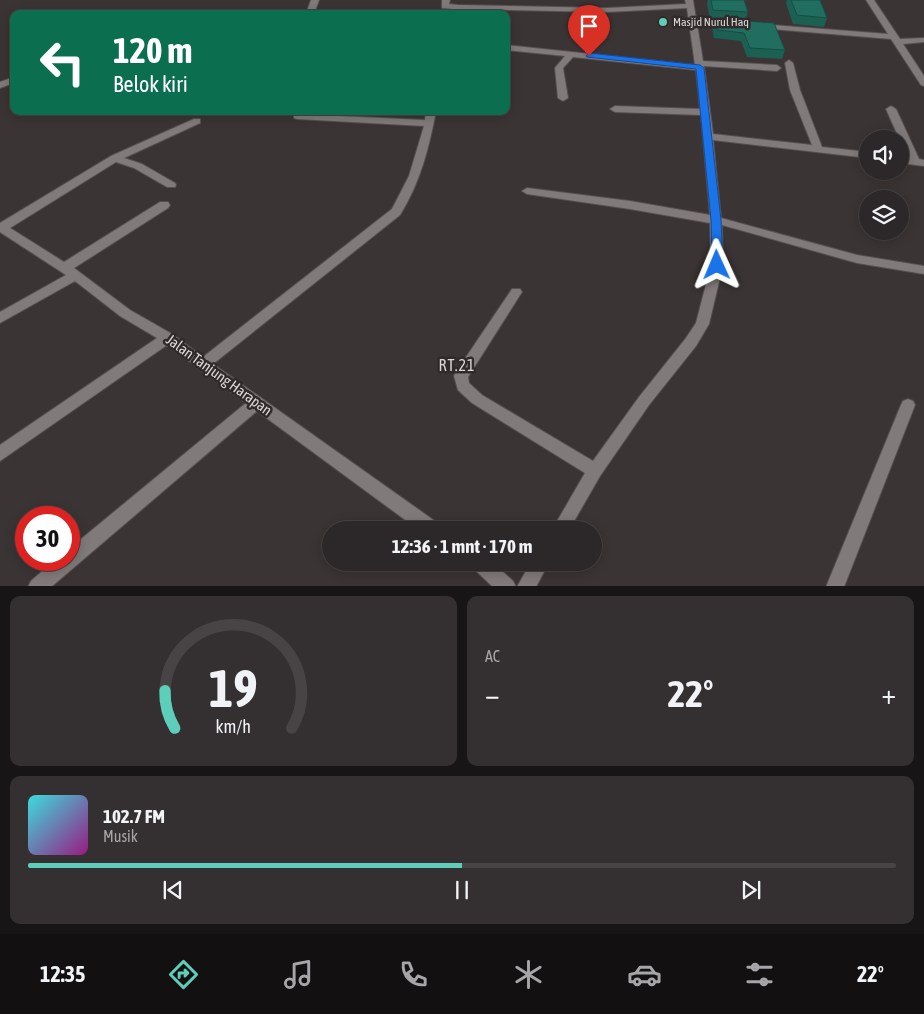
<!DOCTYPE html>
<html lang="id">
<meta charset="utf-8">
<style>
:root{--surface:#2c2728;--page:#342f30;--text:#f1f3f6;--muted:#a6a5a8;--line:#484445;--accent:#5dceb9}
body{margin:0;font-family:"Asap Condensed",sans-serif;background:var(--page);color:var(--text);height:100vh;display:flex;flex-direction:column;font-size:19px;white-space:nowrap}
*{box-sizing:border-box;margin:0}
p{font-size:16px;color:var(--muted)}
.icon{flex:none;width:28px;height:28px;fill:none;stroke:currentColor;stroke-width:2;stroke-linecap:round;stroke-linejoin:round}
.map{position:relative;height:586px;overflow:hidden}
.panel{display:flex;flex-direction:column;gap:10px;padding:10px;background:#181516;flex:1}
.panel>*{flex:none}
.top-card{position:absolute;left:10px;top:10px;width:500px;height:105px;border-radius:10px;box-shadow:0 2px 12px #0003,0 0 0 1px var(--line);background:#0b6e4f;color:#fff;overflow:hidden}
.tools{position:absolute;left:859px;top:130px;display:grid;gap:10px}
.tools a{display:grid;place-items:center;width:50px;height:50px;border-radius:50%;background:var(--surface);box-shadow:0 2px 12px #0003,0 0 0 1px var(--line);font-size:25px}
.speed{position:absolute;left:15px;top:506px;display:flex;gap:10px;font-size:25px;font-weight:700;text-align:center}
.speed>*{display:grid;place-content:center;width:65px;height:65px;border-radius:50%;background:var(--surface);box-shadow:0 2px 12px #0003,0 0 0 1px var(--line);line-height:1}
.speed .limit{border:8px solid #d22;background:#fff;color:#111}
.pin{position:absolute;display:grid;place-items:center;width:42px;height:42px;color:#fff;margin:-51px -21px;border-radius:50% 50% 50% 0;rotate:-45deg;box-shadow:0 0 5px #0007}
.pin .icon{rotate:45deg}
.me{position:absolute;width:55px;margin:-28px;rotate:359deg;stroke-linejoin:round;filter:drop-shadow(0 0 4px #0008)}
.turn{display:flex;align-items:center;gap:18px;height:105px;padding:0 20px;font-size:22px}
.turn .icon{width:65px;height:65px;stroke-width:2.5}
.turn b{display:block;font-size:35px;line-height:42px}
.big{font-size:38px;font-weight:700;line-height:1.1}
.panel .tile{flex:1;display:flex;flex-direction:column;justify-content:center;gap:8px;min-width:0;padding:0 18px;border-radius:10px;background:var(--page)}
.panel .dial{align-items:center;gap:0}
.dial svg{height:130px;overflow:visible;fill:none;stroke:var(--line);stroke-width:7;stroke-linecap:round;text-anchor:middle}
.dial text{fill:var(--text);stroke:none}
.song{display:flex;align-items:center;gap:15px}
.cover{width:60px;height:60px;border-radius:8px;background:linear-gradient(135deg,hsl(180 70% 55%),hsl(310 70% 35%))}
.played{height:5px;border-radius:2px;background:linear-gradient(90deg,var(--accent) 50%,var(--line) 50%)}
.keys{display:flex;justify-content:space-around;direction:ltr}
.heat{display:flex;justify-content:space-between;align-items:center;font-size:28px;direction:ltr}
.panel .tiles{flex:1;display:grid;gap:10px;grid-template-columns:1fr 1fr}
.tile:last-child{grid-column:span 2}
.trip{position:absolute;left:322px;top:521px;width:280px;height:50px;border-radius:25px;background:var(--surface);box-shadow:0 2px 12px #0003,0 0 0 1px var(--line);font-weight:700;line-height:50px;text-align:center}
.tab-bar{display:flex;height:80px;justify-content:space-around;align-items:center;background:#121010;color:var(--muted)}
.tab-bar .icon{width:35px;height:35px}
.tab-bar .current{color:var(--accent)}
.tab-bar b{font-size:22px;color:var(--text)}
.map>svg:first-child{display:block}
</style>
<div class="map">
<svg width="924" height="587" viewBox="0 0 924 587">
<rect width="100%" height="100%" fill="#3b3435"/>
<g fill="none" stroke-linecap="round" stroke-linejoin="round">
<defs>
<path id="minor" d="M311 0H319L314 14H306Z
M442 0H450L449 4 458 5 607 8 686 4 685 0H693L696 19 733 22 734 24 730 26 697 24 703 61 777 65 781 68 777 71 704 66 713 134 812 145 790 90 785 63 789 60 793 63 800 90 822 147 868 152V158L713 140 721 218 857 255 924 266V274L857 263 722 225 723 265 709 324 696 346 649 405 600 476 569 530H552L585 473 472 403 458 390 454 376 456 372 512 289H520L522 292 520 295 468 377 469 383 482 395 593 461 639 397 686 338 696 323 711 265 710 223 630 209 527 194 522 191 527 188 630 201 710 215 701 115 615 112 610 109 615 106 700 109 696 70 573 57 563 68 568 98 563 101 558 98 555 68 565 56 506 50V45L695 65 687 8 607 12 460 9 457 14H449L453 9 442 8Z
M866 0H874L900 39 924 38V42L903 44 924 76V86L921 85 891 39 760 28 756 26 760 24 888 34Z
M14 77V83L0 88V82Z
M891 106 896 109 919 159 924 160V166L900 163V157L908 158 886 109Z
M426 111H436C429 148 420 183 400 215L213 364 439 524 441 530H419L257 411 51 587H28L31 581 55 560H69V549L246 403 167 345 0 461V445L157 338 120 316 75 281 0 323V312L66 275 0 232V223L111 156 194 119H200V123L124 158 142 164 175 183 176 185 175 187H167L134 168 116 162 10 228 64 262 160 202H168L170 205 168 208 74 268 130 310 172 334 203 357 392 209 409 176 424 126 297 119 294 118V114L425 120Z
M908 399 913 401 915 405 844 587H826L901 405 903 401Z
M471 562H492L513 581 516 587H493L473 568Z
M531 562H549L536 587H517Z"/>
</defs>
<!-- minor casing -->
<use href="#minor" stroke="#565050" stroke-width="2"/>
<!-- minor -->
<use href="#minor" fill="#817a7b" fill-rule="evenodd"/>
</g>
<!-- wall -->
<path fill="#1c5f53" d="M708 0H744L748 12 745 21 710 18 707 4Z
M787 0H820L827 18 824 27 793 24 786 3Z
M715 19 785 50 782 59 747 57 741 41 714 38 712 27Z"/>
<!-- building -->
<path fill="#216e61" stroke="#174d44" d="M711 0H744L748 12 713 10Z
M791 0H820L827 18 797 15Z
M715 19 774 23 785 50 750 48 744 33 717 30Z"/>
<!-- route -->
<path fill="#1a73e8" stroke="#114b97" d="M589 53 700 65 704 68 721 220 723 265 721 268 717 269 712 265 711 220 696 69 587 57 586 56Z"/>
<!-- markers -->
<circle fill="#5dceb9" stroke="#312a2b" stroke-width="2" cx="663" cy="22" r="5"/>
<g text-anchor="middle" stroke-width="5" stroke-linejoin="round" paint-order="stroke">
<!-- far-poi labels -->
<g font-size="12" fill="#dad5d6" stroke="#312a2b" text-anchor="start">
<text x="673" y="26">Masjid Nurul Haq</text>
</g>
<!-- street labels -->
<g font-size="15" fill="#dad5d6" stroke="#312a2b">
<text transform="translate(219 375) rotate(36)" y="5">Jalan Tanjung Harapan</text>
</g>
<!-- neighbourhood labels -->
<g font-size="16" letter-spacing="1" fill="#dad5d6" stroke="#312a2b">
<text x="457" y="371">RT.21</text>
</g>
</g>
</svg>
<div class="tools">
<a><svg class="icon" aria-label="sound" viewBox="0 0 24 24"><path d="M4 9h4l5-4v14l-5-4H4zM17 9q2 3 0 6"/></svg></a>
<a><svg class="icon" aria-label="layers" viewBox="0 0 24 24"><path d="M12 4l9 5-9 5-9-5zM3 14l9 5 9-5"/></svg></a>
</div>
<div class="speed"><div class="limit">30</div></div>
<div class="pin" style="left:589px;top:56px;background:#d93025"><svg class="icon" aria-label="arrive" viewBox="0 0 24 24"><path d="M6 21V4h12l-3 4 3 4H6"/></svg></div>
<svg class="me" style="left:717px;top:265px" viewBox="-20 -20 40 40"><path d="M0-17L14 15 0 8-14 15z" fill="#1a73e8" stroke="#fff" stroke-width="4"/></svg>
<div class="trip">12:36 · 1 mnt · 170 m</div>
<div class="top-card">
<div class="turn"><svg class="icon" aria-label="left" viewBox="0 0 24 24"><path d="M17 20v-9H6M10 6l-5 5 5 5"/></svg><div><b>120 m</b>Belok kiri</div></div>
</div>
</div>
<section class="panel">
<div class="tiles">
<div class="tile dial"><svg viewBox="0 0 100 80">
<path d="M14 69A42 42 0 1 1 86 69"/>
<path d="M14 69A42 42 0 0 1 8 46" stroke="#5dceb9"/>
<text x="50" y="56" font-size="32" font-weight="700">19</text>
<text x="50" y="72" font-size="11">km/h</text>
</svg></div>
<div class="tile"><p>AC</p>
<div class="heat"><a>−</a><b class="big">22°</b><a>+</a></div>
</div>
<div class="tile">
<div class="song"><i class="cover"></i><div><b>102.7 FM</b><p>Musik</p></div></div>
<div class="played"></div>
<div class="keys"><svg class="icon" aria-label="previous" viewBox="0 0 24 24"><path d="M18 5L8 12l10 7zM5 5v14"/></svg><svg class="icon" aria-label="pause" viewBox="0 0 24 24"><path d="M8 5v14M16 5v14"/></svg><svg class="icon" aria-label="next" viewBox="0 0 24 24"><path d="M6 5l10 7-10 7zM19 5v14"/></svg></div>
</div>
</div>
</section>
<nav class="tab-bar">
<b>12:35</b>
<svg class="icon current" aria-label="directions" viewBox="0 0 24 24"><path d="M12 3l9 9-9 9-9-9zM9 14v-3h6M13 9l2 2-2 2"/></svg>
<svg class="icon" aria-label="music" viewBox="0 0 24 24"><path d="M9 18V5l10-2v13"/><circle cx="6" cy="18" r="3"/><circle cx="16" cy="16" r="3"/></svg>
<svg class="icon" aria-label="phone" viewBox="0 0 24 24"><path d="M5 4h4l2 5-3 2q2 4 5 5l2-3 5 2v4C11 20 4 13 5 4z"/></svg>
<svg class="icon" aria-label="climate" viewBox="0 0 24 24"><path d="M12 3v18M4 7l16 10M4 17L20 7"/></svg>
<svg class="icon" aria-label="car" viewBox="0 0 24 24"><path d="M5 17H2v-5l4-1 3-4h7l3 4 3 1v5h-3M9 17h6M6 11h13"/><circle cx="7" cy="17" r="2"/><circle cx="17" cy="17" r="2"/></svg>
<svg class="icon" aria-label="filters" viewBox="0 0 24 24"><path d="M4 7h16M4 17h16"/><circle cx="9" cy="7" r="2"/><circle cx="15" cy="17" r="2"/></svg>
<b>22°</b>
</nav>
